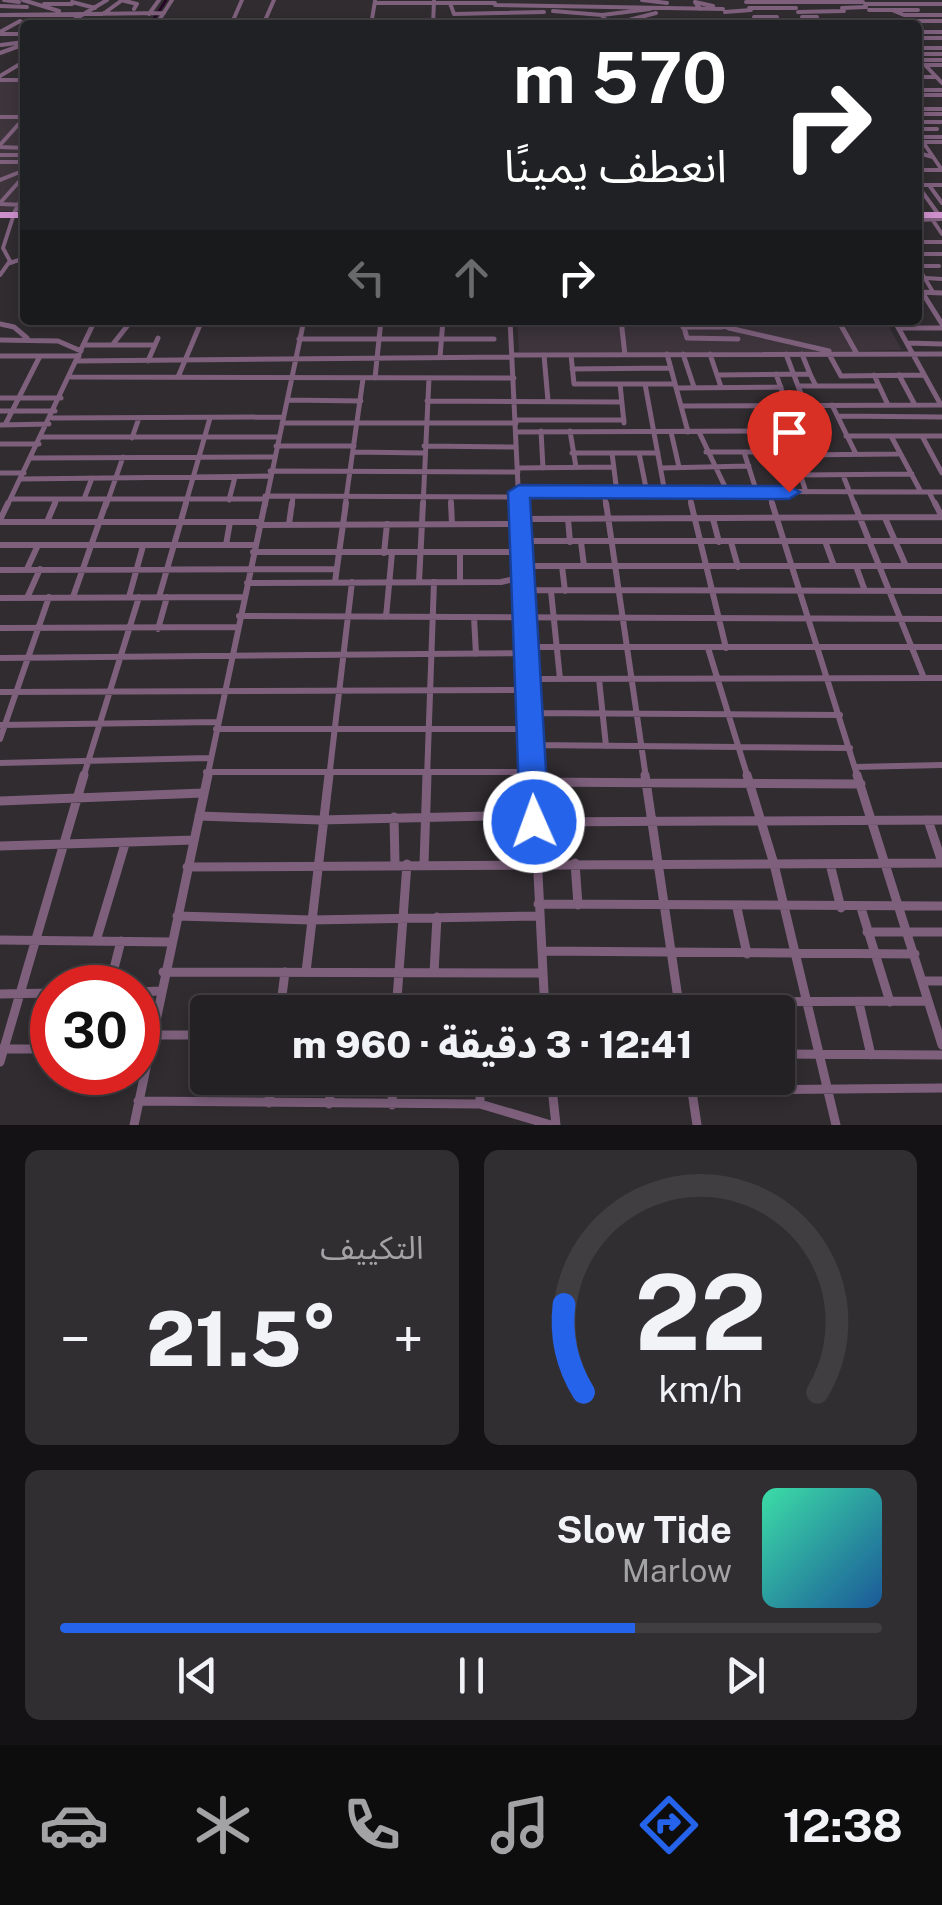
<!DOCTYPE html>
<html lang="ar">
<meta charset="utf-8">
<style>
:root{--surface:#242124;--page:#302e31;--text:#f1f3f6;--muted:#a3a3a6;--line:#413e41;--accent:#2563eb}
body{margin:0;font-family:"Public Sans","Noto Sans Arabic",sans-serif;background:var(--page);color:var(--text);direction:rtl;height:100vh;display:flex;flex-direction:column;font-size:38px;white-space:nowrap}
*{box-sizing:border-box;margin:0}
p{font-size:32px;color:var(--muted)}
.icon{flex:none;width:55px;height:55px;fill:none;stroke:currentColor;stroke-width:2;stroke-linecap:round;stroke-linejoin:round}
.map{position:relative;height:1125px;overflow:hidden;direction:ltr}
.sheet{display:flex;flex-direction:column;gap:25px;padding:25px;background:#141214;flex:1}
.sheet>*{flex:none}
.hud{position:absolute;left:20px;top:20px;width:902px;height:305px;border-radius:10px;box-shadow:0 5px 15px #0003,0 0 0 2px var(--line);direction:rtl;background:#202124;color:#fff;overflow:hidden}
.speed{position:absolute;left:30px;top:965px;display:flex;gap:20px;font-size:50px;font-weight:700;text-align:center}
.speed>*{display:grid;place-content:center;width:130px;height:130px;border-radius:50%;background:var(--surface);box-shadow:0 5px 15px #0003,0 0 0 2px var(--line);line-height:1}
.speed .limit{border:15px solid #d22;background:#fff;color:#111}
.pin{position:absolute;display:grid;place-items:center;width:85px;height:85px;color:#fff;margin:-102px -42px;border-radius:50% 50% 50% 0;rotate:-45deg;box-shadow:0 0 10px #0007}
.pin .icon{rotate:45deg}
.me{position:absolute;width:110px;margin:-55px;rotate:358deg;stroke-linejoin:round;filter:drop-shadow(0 0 8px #0008)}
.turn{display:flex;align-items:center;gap:35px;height:210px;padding:0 30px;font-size:45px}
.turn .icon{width:130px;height:130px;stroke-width:2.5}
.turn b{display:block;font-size:70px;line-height:85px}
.lanes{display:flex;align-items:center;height:95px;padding:0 30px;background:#0003;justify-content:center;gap:50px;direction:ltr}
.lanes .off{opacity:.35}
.big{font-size:75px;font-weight:800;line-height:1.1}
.sheet .card{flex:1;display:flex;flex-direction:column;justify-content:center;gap:15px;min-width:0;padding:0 35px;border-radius:15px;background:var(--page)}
.sheet .dial{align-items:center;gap:0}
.dial svg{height:260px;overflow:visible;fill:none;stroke:var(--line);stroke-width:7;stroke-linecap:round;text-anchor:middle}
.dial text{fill:var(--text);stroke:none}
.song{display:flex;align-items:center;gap:30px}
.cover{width:120px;height:120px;border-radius:15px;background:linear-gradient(135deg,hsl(160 70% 55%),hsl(210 70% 35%))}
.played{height:10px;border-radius:5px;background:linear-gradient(90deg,var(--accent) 70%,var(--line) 70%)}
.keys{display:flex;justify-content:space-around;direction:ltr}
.heat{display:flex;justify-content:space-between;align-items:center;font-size:55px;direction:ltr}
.sheet .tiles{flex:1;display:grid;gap:25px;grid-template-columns:1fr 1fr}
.card:last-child{grid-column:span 2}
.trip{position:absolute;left:190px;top:995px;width:605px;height:100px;border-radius:10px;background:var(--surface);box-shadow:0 5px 15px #0003,0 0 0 2px var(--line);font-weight:800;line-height:100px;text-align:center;direction:rtl}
.dock{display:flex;height:160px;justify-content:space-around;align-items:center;background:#0e0d0e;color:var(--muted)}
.dock .icon{width:70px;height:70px}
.dock .active{color:var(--accent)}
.dock b{font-size:45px;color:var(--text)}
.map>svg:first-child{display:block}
</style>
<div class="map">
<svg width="942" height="1125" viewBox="0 0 942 1125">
<rect width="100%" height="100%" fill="#302c30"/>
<!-- built -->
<path fill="#3d343c" d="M0 79H25V211H0Z
M517 320H836L854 353 519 352Z
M842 320H885L902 350 857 351Z"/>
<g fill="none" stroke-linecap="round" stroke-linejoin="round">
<!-- canal -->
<path stroke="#250426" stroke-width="2.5" d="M150 25 166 0"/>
<!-- minor-far3 -->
<path stroke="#7e607d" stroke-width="4" d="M4 0 19 2
M23 0 59 11
M121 0 137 4 134 9
M642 0 667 3
M72 2 95 8
M746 2H863
M375 3H495
M450 3 454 14 544 12
M44 4H72
M865 4H942
M495 5 723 9
M0 6 27 7
M749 8H796
M842 8 866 7
M700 9 695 2 713 6
M869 10H918
M892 10 904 15H942
M553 11 602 15 607 22
M725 12 751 10
M798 12 844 11
M103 14 121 1
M149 14 159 0
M0 15 164 13
M602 15 650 9
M754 17H777
M802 17H817
M629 20 656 13
M159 21 496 20
M730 21H942
M20 22 69 23
M533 22 730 20
M67 24 107 0
M156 25 172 0
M231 25 242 0
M263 25 274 0
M371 25 375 1
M433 25 434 1
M0 32 20 21
M918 32H942
M1 34H25
M918 38H942
M1 45 24 42
M918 48H942
M0 53 25 44
M918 54H942
M918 60H942
M918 65H942
M926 66 942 83
M0 76 25 61
M918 77H935
M0 80H25
M918 90H942
M918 95H942
M918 109H942
M918 114H942
M0 117H25
M918 122H942
M918 129H937
M918 137H942
M918 142H942
M0 145 25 117
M925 145 942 170
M0 147 25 148
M918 153 933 157
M0 155H25
M0 162H25
M918 170H941
M0 180 25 170
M918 185H942
M929 185 942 203
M918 186 939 215
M0 203 25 175
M0 204 25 205
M13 215 25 192
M932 219 942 234
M918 220 942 219
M918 242H942
M918 254H942
M10 263 25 258
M918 266H939
M918 267 933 292
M0 275 10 261 3 248 13 217
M926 278 942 279
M918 292 942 293"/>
<!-- minor-far2 -->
<path stroke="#7e607d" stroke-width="5" d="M918 292 942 293
M922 292 942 324
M313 320 491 321
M510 320 519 506
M621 320 625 355
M682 320 687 338 738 339
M716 320 729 328 829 351
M838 320 857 354
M894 320 941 405
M0 324 14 327 27 338
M683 327H722
M899 328H942
M299 339H494
M0 340 58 341 81 351
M908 343 942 344
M113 344 132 320
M83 345H155
M667 354 688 432
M683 354 694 387
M710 354 721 387
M786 354 824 455
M802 354 810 374
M829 354 841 376 924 375
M512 355 942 354
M544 355 548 401
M571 355 574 384H675
M0 356H79
M440 357 443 320
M77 361 512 357
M148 361 158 338
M572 369 671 368
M776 374 787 405
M717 375 810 374 816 386
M874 375 888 405
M899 375 915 405
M71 377 514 378
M178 377 202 320
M375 378 381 320
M620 384 624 423
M645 384 665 493
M799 386H879
M676 388 781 387
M0 398H61
M287 400 361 401
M427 401 622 402
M777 405 786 431
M832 405 856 454
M681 406 942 405
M0 411H55
M838 416 942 417
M52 418 283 417
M516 420H624
M282 423H516
M0 425 49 424
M5 425 40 356
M541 431 543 468
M570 431 576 467
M517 432 786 431 806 492
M671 432 679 467
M699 432 728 493
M846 436H942
M891 436 921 492
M922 436 942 473
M42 437H278
M132 438 139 418
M0 444H39
M276 446H354
M424 446 516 447
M354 452 423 453
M706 452H794
M744 452 757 493
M572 453H658
M612 453 617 493
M639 453 647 493
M795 455 898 454
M32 458 273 457
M518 468 613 467
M661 468 749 466
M270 471 518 472
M0 473H24
M801 475 912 474
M843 475 855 506
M21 479 269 476
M519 491 942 492
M929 492 936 506
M604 493 606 506
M689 493 692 506
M769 493 773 506
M265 496 519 497
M451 497V506
M11 499H264
M84 499 92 478
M229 500 235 477
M7 506 95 320
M54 506 57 499
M106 506 123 457
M185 506 210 418
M265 506 304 320
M292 506 293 496
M345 506 363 379
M423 506 429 378"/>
<!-- minor-far1 -->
<path stroke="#7e607d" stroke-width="6" d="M451 503 452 524
M519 503 533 778
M606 503 646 778
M691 503 726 648
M772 503 858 778
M854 503 924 678
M935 503 942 517
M885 518 906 566
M519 519 942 517
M568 519 570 542
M713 519 719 542
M0 520 8 503
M0 522H260
M47 522 55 503
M289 524 292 503
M259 525 520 524
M521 541H942
M825 541 834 566
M581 542 584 566
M731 542 738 567
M0 545H255
M226 545 230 522
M253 552H522
M460 552V582
M384 553 387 524
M522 566H942
M562 566 565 591
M856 566 865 591
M27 569 38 545
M0 570 337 569
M335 582 346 503
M419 582 423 503
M247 583 501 582 523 577
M523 590 942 591
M551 591 560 679
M73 597 106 503
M129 597 143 546
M159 597 186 503
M0 598 244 597
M27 598 40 569
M239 616 942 619
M386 617 392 553
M474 617 476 654
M0 628 237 627
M158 629 167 597
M527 647H942
M708 648 748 778
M0 658 527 653
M528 679 942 678
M599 679 606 746
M0 692 529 690
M530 713 840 715
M0 725 218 722
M216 729H531
M0 739 49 597
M531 745 850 748
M0 763 209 758
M855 767 942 765
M206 772H532
M83 778 139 597
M207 778 265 503
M329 778 352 582
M427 778 434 582"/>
<!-- minor -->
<path stroke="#7e607d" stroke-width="9" d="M533 775 545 1012
M645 775 680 1012
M747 775 774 864 836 1125
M857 775 942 1045
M533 782 861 784
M0 801 203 793
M199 816 320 820 534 815
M394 817 395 864
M928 820 942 862
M534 822 942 820
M0 846 194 840
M575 863 578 905
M424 864 427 775
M830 864 841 908
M187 867 942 863
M538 904 942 906
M737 908 747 954
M861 908 890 1002
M177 916 311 920 539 916
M867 932H942
M0 940 171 942
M96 941 125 844
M542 951 915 954
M163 972 543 973
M306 972 329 775
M434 973 437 917
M923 981H942
M109 988 121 941
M138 992 159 991
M0 994 52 993
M545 1003 928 1001
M859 1003 871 1055
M280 1012 285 972
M396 1012 407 864
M150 1035H208
M1 1049H52
M778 1054 942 1055
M0 1062 84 775
M480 1078V1104
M551 1078 556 1125
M625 1078 627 1091
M690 1078 697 1125
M552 1092 942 1088
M138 1101 480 1104 551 1125
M269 1103 272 1078
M329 1104 332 1078
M392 1105 393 1078
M134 1125 208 775"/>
<!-- major -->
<path stroke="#cd90cc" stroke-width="6" d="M0 215H25
M918 215H942"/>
</g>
<!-- route -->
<path fill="#2563eb" stroke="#184099" stroke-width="2.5" d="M519 485 789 486 800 492 789 499 530 498 549 822 544 830 534 833 524 830 520 822 508 492Z"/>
</svg>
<div class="speed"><div class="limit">30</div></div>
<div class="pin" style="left:789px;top:492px;background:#d93025"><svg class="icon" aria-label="arrive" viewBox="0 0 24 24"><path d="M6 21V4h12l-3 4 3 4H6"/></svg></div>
<svg class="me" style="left:534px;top:822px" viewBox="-20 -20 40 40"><circle r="17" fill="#2563eb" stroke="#fff" stroke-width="3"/><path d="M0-11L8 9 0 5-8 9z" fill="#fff"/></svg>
<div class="trip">12:41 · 3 دقيقة · 960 m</div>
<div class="hud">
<div class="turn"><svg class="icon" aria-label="right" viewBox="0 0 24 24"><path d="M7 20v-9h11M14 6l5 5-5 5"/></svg><div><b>570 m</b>انعطف يمينًا</div></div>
<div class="lanes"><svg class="icon off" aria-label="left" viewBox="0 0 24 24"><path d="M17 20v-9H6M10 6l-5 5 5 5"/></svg><svg class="icon off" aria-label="ahead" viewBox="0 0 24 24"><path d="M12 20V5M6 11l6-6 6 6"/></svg><svg class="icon" aria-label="right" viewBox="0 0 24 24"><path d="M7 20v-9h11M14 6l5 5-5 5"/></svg></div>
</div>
</div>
<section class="sheet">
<div class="tiles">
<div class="card dial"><svg viewBox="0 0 100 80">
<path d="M14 69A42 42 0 1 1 86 69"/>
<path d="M14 69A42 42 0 0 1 8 42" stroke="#2563eb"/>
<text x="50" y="56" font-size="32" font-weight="700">22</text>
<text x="50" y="72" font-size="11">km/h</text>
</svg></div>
<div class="card"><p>التكييف</p>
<div class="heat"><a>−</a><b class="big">21.5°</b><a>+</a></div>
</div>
<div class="card">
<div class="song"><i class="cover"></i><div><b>Slow Tide</b><p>Marlow</p></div></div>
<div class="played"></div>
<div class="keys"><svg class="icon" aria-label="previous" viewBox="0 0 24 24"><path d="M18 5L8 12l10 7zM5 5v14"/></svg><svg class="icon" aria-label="pause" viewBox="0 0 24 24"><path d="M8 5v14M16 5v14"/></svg><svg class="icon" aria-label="next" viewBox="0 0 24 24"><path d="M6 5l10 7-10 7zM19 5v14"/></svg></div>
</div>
</div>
</section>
<nav class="dock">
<b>12:38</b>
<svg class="icon active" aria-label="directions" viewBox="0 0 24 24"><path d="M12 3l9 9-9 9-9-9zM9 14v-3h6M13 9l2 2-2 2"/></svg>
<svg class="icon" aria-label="music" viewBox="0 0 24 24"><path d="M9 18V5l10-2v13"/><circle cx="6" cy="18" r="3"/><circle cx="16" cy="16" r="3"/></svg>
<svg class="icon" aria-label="phone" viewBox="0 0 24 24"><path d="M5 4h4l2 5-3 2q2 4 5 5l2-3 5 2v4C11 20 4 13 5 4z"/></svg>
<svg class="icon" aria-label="climate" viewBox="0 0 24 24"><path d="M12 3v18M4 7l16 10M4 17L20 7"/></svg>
<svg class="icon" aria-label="car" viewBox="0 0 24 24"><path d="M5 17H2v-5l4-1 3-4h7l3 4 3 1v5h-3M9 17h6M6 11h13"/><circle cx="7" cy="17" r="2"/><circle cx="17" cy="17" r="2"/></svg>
</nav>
